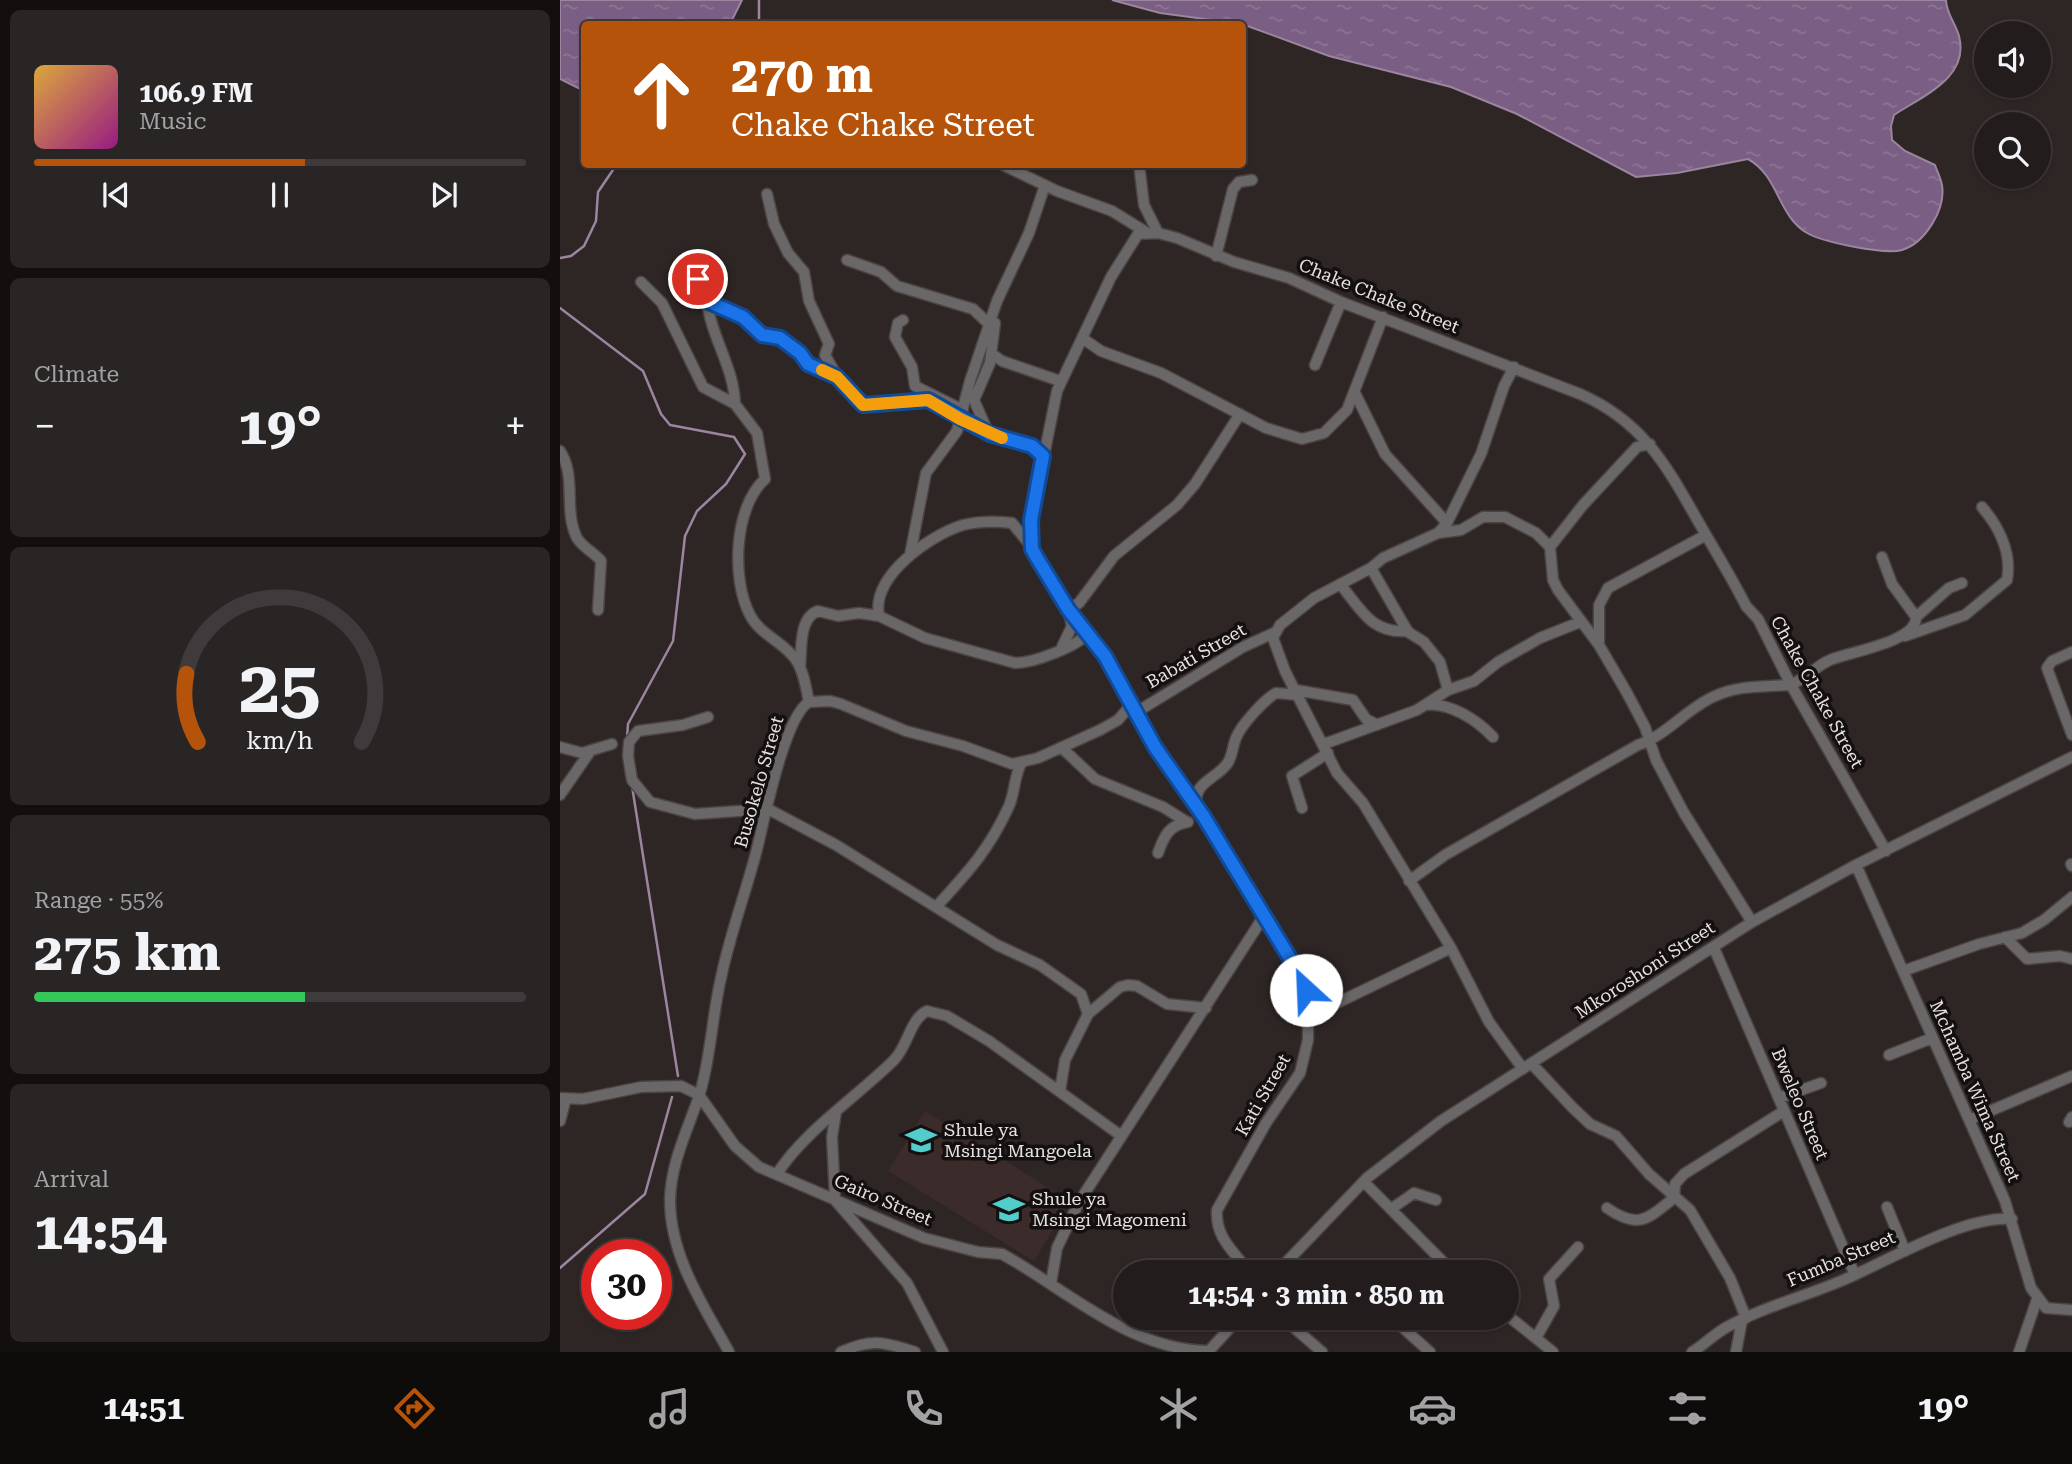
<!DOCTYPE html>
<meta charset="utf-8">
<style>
:root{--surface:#221c1c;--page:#2a2525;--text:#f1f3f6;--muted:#a2a1a3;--line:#3f3a3b;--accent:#b45309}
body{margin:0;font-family:"Roboto Serif",serif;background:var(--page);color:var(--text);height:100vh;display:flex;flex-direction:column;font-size:26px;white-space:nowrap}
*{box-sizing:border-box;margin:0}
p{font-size:23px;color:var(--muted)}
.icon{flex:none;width:38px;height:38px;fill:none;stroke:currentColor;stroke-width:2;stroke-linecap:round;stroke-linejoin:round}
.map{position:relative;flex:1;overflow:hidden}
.panel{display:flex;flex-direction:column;gap:10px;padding:10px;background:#130f0f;width:560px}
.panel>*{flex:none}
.banner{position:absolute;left:21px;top:21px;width:665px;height:147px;border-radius:7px;box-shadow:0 2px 5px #0004,0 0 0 2px var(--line);background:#b45309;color:#fff;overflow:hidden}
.buttons{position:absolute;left:1414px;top:21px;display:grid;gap:14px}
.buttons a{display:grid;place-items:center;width:77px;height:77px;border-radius:50%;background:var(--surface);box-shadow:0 2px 5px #0004,0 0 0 2px var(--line);font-size:35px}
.speed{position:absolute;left:21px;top:1239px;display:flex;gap:14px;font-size:35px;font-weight:700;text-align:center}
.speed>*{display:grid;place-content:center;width:91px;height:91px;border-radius:50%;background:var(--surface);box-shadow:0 2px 5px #0004,0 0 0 2px var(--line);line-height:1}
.speed .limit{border:10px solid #d22;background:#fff;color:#111}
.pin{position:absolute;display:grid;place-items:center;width:60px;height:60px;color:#fff;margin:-30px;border:4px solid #fff;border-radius:50%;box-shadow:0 2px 7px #0007}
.me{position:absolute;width:77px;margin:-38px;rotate:335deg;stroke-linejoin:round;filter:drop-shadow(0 0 5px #0008)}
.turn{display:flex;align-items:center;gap:24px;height:147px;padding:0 35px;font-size:32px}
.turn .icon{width:91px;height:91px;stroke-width:2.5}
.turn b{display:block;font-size:49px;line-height:60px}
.big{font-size:52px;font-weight:700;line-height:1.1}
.panel .tile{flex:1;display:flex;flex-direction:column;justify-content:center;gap:10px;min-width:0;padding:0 24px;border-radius:10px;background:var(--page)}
.panel .dial{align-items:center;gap:0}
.dial svg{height:182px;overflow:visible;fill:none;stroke:var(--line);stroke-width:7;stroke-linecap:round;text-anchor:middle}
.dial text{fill:var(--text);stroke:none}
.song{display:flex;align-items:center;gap:21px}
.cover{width:84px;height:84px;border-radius:10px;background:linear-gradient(135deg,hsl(40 70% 55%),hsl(310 70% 35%))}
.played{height:7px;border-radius:4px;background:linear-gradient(90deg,var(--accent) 55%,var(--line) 55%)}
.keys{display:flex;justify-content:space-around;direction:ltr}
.heat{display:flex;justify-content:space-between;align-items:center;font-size:38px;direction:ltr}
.charge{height:10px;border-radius:5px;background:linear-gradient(90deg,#34c759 55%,var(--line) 0)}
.trip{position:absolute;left:553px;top:1260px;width:406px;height:70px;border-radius:35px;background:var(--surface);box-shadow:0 2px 5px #0004,0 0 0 2px var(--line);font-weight:700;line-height:70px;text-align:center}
.dock{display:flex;height:112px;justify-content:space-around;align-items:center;background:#0e0b0b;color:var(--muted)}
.dock .icon{width:49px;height:49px}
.dock .current{color:var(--accent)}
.dock b{font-size:32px;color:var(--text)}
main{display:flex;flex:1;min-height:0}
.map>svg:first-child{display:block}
</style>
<main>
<section class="panel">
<div class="tile">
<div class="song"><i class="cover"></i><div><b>106.9 FM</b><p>Music</p></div></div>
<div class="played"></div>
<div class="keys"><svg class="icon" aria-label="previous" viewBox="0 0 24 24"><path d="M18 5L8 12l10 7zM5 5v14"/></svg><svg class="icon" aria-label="pause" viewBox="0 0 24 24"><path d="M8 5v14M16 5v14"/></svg><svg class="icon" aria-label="next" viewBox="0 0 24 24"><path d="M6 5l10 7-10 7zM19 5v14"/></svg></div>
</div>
<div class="tile"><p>Climate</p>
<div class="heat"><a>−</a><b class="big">19°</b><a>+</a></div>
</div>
<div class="tile dial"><svg viewBox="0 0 100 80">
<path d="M14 69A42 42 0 1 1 86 69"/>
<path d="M14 69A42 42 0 0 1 9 39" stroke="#b45309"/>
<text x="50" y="56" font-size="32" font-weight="700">25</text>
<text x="50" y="72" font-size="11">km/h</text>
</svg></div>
<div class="tile"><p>Range · 55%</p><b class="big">275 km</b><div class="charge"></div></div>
<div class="tile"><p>Arrival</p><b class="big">14:54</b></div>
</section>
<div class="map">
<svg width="1512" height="1352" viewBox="0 0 1512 1352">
<defs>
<pattern id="water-ripples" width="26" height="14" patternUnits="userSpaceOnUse" patternTransform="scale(1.75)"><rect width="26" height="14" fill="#7b5e83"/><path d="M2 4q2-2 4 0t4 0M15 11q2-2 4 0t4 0" fill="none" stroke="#8e7594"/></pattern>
</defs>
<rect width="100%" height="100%" fill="#2e2625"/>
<!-- built -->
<path fill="#3b2c2b" d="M365 1111 510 1201 474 1261 328 1171Z"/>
<!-- water -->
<path fill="url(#water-ripples)" stroke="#9b859f" stroke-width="2" d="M0 0H182L170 24H24V91L0 79Z
M552 0H1386C1386 13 1396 24 1399 36 1410 78 1362 96 1334 115L1331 126 1332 140 1345 151 1375 165C1377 171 1381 179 1382 185 1386 209 1365 243 1342 250 1325 255 1262 242 1247 233 1217 215 1219 176 1188 159L1117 173 1076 177 957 114 891 87 769 56 682 24 600 13Z"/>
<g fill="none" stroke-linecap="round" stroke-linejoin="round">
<!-- stream -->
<path stroke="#9b859f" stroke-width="2.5" d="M199 24V0
M0 258 11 256 24 246 36 221 38 192 57 164
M0 308 83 371 101 414 110 425 174 437 185 454 166 484 137 511 125 536 113 641 68 724 67 738
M72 786 118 1076
M0 1268 85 1194 112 1097"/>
<defs>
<path id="minor" d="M441 164 497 191 552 211 586 232
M579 164 584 205 598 233
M207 194 214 224 228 253 244 272 249 301 269 344 265 355 277 376
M656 256 673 189 679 182 692 180
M129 258 147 301 183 317 205 336 221 338 240 353 249 364 277 377 295 400 305 405 368 400 430 434 472 446 483 456
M287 260 321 272 337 286 413 309 431 326
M81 282 102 303 143 387 175 404 197 433 205 479C174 507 171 579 190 615 200 635 224 642 236 660 244 672 246 688 249 702
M147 301C151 337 174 367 175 404
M343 320 338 323 335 337 352 367 355 386 403 410
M522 338 541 351 601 373 706 428 742 439 764 433 787 410 823 317
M432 354 442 361 500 381
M755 365 781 302
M954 367 944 386 921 454 887 523 878 533 823 558 811 568 754 598 720 625 713 638 725 671 777 773 803 803 891 948 929 1022 963 1069
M795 393 825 454 887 523
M428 432 414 400 430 363 435 323
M0 451C17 476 3 510 17 538 23 548 34 552 41 561L38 610
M878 533 901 530 923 517H945L976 533 990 547 993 580 998 590 1039 645 1067 693 1085 727 1096 760 1124 813 1192 922
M990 547 1023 505 1077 447 1090 444
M350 555 366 473 397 431 410 381 437 301 469 233 485 185
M811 568 848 632 864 642 880 662 888 690
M780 584C801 609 811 634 848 631
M319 616C311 576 370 535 403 525 419 521 436 521 452 523L471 546
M1356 617 1389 588 1402 583
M1345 636 1405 615 1447 580C1452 553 1439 527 1422 507
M1039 645V605L1048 588 1146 535
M502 647 512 626 508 609 519 603 554 556 617 505 635 484 680 414
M1512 652 1492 661 1487 668 1512 735
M240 668C242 651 238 618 258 611L278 616 299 613 319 616 365 638 455 663C473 663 516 647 527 634
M736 690 793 700 806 719 817 725
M865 705C890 702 917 720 933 737
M575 713 683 647 716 632
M148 717 123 725 78 731 69 742 68 756 72 780 90 802 135 814 208 809 276 845 437 945 480 965 521 994 528 1014 505 1060 500 1091
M764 744 857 710 888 690 914 681 938 662 980 638 1020 622
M0 747 22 753 52 744
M502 748 535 779 603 807 627 822
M0 795 29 753
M637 807C632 782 655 780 667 764 673 756 672 747 676 738 681 725 704 700 716 693L739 695
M742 808 732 776 768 753
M598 853C604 836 609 825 628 822
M1511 864 1512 866
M1296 865 1445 1201 1471 1288 1486 1308 1512 1310
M849 881 885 855 1078 745C1106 736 1127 708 1155 696 1179 685 1203 687 1228 685 1241 683 1257 665 1270 660 1289 652 1357 642 1356 617L1332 584 1322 557
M376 907C408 872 429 850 449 806 455 792 454 777 461 764
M1445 937 1467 959 1500 956 1512 959
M1154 948 1295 1275
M1343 971 1419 944 1462 933 1484 920 1512 897
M528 1014 560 987 568 985 577 986 607 1004 646 1008
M750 1016 891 948
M1329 1055 1372 1038
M972 1064 1012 1107 1030 1124 1056 1136 1089 1174 1130 1210 1170 1278 1186 1318
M0 1098 23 1099 81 1087 121 1086 139 1095 175 1146 199 1167 364 1238 418 1252 442 1254C509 1291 569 1350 649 1351
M1219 1098 1261 1083
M1409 1120 1512 1076
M0 1121 6 1098
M1509 1122 1512 1117
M217 1174C243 1132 299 1095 334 1060 348 1046 350 1019 367 1011L387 1016 429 1041 560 1135
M804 1182 893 1272
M275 1198 272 1137 276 1112
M274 1199 347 1283 383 1352
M1327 1207 1345 1251
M1047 1208C1079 1230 1087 1219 1114 1198L1115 1184 1124 1174 1224 1111
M831 1209 854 1193 876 1200
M689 1272C674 1251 655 1238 657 1210L706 1123 740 1073 748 1040V999L731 960 644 817 595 747 546 656 508 609 473 549 471 520 497 391 551 277 578 234 598 233 617 238 674 262 729 278 781 302 1020 394C1089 424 1111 475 1146 535 1160 559 1174 582 1186 606L1198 619 1231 685 1326 851
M717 1272 807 1178 881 1121 1192 922 1296 865 1512 757
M868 1272 878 1259
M491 1283 497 1248 519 1202 704 916
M947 1315 993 1352
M723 1318 762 1352
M832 1318 870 1352
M976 1338 994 1306 989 1279 1018 1247
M169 1352C143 1305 110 1256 110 1200 111 1161 128 1130 140 1093 151 1056 152 1016 161 978 170 933 187 890 198 845 205 816 225 716 249 702L270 701 281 704 346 731 403 746 452 764 478 758 540 730 558 720 571 705
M281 1352C312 1338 324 1342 355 1352
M648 1352 679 1318
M1132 1352C1144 1345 1154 1334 1167 1327 1203 1307 1243 1297 1281 1281 1326 1262 1404 1215 1452 1219
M1176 1352 1182 1320
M1459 1352 1477 1299"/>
</defs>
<!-- minor casing -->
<use href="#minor" stroke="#4c4443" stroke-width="13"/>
<!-- minor -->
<use href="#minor" stroke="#6a6768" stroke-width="10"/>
</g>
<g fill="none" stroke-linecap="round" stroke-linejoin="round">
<defs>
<path id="route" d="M138 279 147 301 183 317 202 335 220 338 240 353 248 364 277 377 303 405 368 400 430 434 472 446 483 456 471 520 472 549 477 558 508 609 545 656 595 747 644 817 731 960 746 990"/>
</defs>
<!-- route casing -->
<use href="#route" stroke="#114b97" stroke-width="18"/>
<!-- route -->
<use href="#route" stroke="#1a73e8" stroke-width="12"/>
<!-- slow -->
<path stroke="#f59e0b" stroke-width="12" d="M262 370 277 377 303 405 368 400 400 419 442 438"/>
</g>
<!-- icons -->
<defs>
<symbol id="school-bare" viewBox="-9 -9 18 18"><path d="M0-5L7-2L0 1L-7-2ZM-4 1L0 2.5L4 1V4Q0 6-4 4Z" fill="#52cdcc" stroke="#13100f" stroke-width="2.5" paint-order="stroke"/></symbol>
</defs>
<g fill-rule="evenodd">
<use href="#school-bare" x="339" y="1118" width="44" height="44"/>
<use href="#school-bare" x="427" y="1187" width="44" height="44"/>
</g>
<g text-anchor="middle" stroke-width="7" stroke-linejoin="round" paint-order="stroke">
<!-- street labels -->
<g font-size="18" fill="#e7e1e1" stroke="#13100f">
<text transform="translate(819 296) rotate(22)" y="6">Chake Chake Street</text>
<text transform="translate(636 656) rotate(-30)" y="6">Babati Street</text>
<text transform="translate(1257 692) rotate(61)" y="6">Chake Chake Street</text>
<text transform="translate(199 782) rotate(-74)" y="6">Busokelo Street</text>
<text transform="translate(1085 970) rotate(-33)" y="6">Mkoroshoni Street</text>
<text transform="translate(1415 1091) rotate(66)" y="6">Mchamba Wima Street</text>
<text transform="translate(703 1095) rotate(-60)" y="6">Kati Street</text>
<text transform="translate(1240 1104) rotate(67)" y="6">Bweleo Street</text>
<text transform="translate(323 1200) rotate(23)" y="6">Gairo Street</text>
<text transform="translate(1281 1259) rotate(-23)" y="6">Fumba Street</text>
</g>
<!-- poi labels -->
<g font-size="18" fill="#e7e1e1" stroke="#13100f" text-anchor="start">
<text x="384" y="1136">Shule ya<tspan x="384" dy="21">Msingi Mangoela</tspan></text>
<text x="472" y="1205">Shule ya<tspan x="472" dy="21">Msingi Magomeni</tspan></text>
</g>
</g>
</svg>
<div class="buttons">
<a><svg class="icon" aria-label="sound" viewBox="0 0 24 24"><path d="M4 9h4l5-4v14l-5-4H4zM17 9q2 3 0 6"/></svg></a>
<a><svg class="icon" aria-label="search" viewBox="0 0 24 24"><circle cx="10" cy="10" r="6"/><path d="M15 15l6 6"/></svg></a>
</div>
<div class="speed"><div class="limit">30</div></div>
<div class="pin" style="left:138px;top:279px;background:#d93025"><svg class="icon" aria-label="arrive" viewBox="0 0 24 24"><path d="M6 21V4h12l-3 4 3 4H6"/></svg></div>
<svg class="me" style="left:746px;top:990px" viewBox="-20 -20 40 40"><circle r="19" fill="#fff"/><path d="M0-13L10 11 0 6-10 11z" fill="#1a73e8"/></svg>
<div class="trip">14:54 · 3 min · 850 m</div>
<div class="banner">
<div class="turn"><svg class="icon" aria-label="ahead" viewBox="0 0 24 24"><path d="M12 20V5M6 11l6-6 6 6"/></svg><div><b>270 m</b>Chake Chake Street</div></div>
</div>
</div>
</main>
<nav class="dock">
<b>14:51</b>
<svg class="icon current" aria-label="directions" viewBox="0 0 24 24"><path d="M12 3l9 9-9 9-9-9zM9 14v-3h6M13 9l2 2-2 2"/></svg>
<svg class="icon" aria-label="music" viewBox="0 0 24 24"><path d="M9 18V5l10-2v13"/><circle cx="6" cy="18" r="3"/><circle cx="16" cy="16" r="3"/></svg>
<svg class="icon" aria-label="phone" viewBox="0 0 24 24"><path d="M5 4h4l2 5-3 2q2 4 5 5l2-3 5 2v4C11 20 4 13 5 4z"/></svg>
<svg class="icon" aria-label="climate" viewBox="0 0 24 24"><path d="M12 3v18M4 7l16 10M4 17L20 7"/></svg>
<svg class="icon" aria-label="car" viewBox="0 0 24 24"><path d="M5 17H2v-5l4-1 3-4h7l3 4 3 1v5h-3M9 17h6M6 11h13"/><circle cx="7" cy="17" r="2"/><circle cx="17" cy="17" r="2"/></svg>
<svg class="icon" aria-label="filters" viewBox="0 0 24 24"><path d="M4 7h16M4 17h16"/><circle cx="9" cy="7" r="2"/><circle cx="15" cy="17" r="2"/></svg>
<b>19°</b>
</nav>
